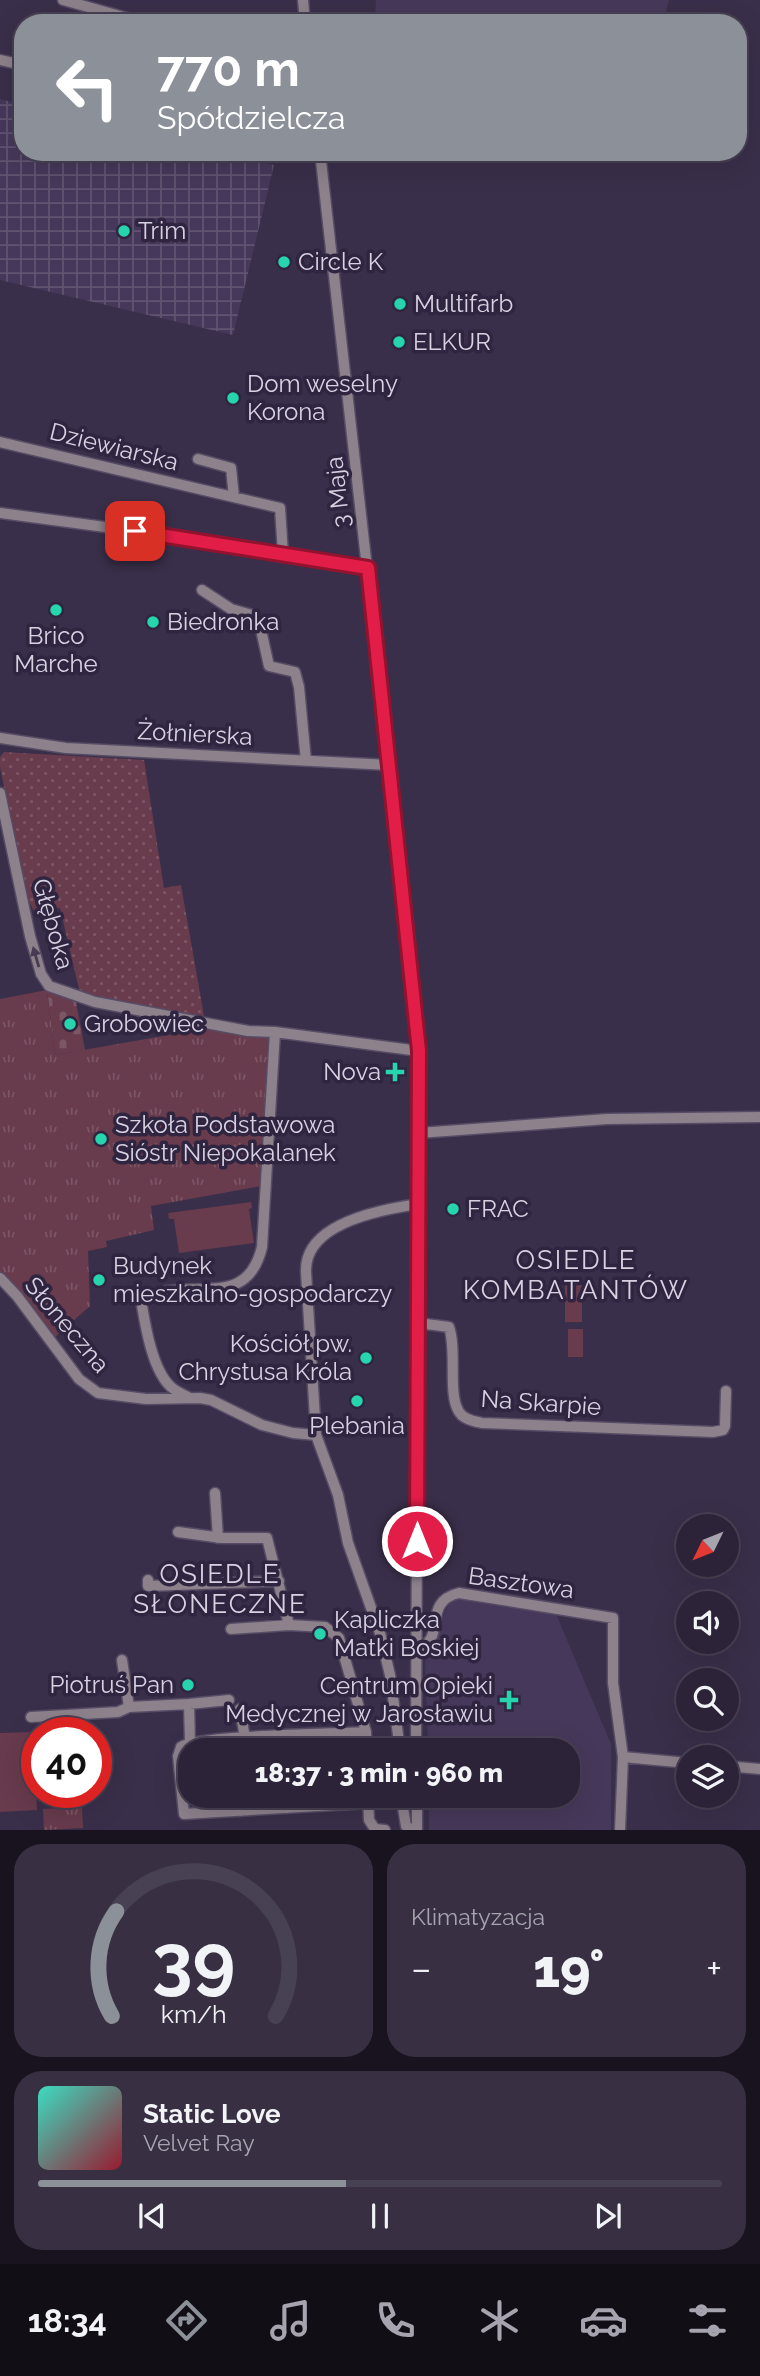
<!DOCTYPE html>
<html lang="pl">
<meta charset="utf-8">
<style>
:root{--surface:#2c2338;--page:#382f43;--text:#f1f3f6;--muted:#a6a4ae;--line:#484053;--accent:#8c9099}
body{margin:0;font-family:Raleway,sans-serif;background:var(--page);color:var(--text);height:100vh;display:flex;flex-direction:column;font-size:26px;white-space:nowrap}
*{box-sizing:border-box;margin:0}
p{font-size:23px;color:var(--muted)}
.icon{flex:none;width:38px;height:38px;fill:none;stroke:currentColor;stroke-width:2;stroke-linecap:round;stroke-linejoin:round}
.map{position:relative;height:1830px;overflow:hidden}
.panel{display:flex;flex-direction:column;gap:14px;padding:14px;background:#18131f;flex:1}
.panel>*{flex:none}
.guide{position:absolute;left:14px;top:14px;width:733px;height:147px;border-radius:28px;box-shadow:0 7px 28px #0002,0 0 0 2px var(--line);background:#8c9099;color:#fff;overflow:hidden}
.needle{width:46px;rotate:227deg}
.controls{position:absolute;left:676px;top:1514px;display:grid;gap:14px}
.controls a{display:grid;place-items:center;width:63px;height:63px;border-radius:50%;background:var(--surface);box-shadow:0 7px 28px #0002,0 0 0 2px var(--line);font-size:35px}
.speed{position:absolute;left:21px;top:1717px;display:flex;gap:14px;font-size:35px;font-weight:700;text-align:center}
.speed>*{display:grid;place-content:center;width:91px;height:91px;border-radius:50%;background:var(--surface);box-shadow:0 7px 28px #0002,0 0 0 2px var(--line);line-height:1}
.speed .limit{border:10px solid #d22;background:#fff;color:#111}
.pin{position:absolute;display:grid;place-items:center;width:60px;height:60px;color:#fff;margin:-30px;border-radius:14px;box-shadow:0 4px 10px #0006}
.me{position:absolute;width:77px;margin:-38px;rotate:0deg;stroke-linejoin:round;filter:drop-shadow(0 0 5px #0008)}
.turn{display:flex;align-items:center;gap:24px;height:147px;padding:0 28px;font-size:32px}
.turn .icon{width:91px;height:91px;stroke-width:2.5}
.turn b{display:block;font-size:49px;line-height:60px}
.big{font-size:52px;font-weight:800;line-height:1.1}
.panel .tile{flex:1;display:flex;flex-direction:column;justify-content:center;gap:10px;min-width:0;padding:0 24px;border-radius:28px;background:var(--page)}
.panel .dial{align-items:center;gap:0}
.dial svg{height:182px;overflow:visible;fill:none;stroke:var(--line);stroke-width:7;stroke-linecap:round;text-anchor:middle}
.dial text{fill:var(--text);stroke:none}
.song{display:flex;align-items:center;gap:21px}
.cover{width:84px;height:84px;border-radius:10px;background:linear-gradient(135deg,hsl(170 70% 55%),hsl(350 70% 35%))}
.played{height:7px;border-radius:4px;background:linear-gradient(90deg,var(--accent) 45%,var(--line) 45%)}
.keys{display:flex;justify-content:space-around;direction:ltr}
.heat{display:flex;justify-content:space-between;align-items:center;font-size:38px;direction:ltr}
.panel .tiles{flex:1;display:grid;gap:14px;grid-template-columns:1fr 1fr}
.tile:last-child{grid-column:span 2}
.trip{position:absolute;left:178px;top:1738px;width:402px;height:70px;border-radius:28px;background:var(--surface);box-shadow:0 7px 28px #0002,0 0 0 2px var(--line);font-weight:800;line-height:70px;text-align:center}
.menu{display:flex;height:112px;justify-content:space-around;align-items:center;background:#120e16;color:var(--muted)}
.menu .icon{width:49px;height:49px}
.menu .active{color:var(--accent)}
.menu b{font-size:32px;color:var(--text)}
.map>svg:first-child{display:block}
</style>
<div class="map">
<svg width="760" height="1830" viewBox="0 0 760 1830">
<defs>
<pattern id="industrial-grid" width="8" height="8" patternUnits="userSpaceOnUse" patternTransform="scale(1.75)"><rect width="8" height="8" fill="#46385a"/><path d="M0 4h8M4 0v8" fill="none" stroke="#605471"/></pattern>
<pattern id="grass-dots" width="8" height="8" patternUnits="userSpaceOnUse" patternTransform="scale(1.75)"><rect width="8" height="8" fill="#683b4d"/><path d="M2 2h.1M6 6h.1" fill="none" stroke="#7d5666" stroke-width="1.8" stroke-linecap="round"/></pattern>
<pattern id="cemetery-stones" width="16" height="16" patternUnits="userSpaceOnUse" patternTransform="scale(1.75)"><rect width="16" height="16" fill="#683b4d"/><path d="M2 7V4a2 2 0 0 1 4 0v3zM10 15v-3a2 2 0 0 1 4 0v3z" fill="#7d5666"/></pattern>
<pattern id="park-tufts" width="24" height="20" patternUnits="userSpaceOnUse" patternTransform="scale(1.75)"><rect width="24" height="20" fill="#683b4d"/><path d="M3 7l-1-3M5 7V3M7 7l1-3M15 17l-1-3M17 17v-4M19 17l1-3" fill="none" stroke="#7d5666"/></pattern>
</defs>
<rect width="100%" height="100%" fill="#3a2f4a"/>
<!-- built -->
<path fill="#46385a" d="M376 0H669L663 23H402L375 16Z
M466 1597 556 1614 611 1744V1830H429V1796H569V1750H428L425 1657 450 1602Z"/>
<!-- industrial -->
<path fill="url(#industrial-grid)" d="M0 99 23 105V152H221L274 165 233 335 0 280Z"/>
<!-- grass -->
<path fill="url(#grass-dots)" d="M4 752 144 760 164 888 181 885 204 1016 146 1009 80 993 60 908 34 911 27 898 0 767V757Z"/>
<!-- cemetery -->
<path fill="url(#cemetery-stones)" d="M47 990 75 997 85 1050 55 1055Z"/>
<!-- park -->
<path fill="url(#park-tufts)" d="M47 990 55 1055 208 1028 271 1037 261 1186 151 1206 154 1230 106 1241 107 1247 88 1251 90 1306 54 1338 0 1274V999Z
M82 1807 83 1828 44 1830 43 1809Z"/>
<!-- pitch -->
<path fill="#683b4d" d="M251 1202 252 1208 249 1209 254 1243 179 1253 174 1219H169L168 1213Z
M565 1285H582V1322H565Z
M568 1329H583V1357H568Z
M33 1732 37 1810 0 1812V1733Z
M61 1792H96V1798L62 1799Z"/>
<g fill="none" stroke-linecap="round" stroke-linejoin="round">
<defs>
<path id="minor" d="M63 0 145 23
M303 0 305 23
M0 60 23 65
M320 152 367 568 419 1051 416 1750
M0 442 280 508 283 554
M198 459 231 468 234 497
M0 513 135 531 367 568
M202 590 231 609 252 615 261 630 269 666 295 672 299 687 306 761
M0 738 66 748 389 765
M0 793 30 936 41 974 49 986 95 1002 248 1031 275 1032 419 1051
M419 1133 607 1119 760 1117
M0 1278 17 1296 79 1379 98 1393 146 1399 200 1398 211 1400 262 1425 293 1433 316 1435 338 1495 348 1543 380 1633 390 1675 400 1750
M167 1291C210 1285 249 1301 262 1247L275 1032
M141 1300C145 1324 152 1370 171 1387 177 1392 184 1395 190 1398
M418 1323 449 1327C457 1350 448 1392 458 1410 462 1419 473 1421 482 1423L713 1432 723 1430 725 1426 726 1391
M316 1435 306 1272C304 1223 383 1209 419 1204
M215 1493 218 1538
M178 1532 222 1538H267L289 1625 325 1627 339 1638 366 1732 367 1750
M148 1580V1586L279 1581
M231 1629 289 1625
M416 1649C449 1641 420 1602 459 1593L613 1618V1683L623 1757 620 1830
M122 1660 129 1707
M189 1704 229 1700
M240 1709 245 1738
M31 1717 118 1712 129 1707 189 1704 190 1743
M366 1732C335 1734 199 1735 181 1747L178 1756 184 1814 369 1803
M337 1733 338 1750
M282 1736 283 1750
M623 1757 688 1763
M726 1766 760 1769
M240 1796 241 1811
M286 1796 287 1808
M368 1796 369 1820 375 1829 385 1830
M401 1796 406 1826 412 1830
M417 1796V1830"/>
</defs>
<!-- minor casing -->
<use href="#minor" stroke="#564c65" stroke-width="13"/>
<!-- minor -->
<use href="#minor" stroke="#8d818c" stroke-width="10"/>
</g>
<!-- one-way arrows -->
<defs><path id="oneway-solid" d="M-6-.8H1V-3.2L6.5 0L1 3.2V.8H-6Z" transform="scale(1.75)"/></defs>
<use fill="#473c53" href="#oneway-solid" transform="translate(36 957) rotate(-106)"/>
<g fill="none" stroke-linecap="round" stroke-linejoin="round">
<defs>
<path id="route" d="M135 531 368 568 419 1051 417 1541"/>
</defs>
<!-- route casing -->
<use href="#route" stroke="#92132f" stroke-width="18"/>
<!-- route -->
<use href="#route" stroke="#e11d48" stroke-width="12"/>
</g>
<!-- markers -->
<g fill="#26d5ae" stroke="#302540" stroke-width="2.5">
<circle cx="124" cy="231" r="7"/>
<circle cx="284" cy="262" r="7"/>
<circle cx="400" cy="304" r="7"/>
<circle cx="399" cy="342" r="7"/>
<circle cx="233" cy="398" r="7"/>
<circle cx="56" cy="610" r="7"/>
<circle cx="153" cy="622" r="7"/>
<circle cx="70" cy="1024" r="7"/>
<path d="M391.5 1061.5h7v7h7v7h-7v7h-7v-7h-7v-7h7z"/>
<circle cx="101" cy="1139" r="7"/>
<circle cx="453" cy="1209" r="7"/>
<circle cx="99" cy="1280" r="7"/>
<circle cx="366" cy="1358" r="7"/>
<circle cx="357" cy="1401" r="7"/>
<circle cx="320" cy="1634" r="7"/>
<circle cx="188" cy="1685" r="7"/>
<path d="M505.5 1689.5h7v7h7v7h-7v7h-7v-7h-7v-7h7z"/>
</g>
<g text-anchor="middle" stroke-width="7" stroke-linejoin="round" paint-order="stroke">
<!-- poi labels -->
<g font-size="24" fill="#d7d1e2" stroke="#302540" text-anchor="start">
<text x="138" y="239">Trim</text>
<text x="298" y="270">Circle K</text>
<text x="414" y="312">Multifarb</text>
<text x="413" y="350">ELKUR</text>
<text x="247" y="392">Dom weselny<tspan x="247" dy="28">Korona</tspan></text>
<text x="167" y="630">Biedronka</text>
<text x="56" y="644" text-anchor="middle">Brico<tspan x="56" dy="28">Marche</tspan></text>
<text x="84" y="1032">Grobowiec</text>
<text x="381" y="1080" text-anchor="end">Nova</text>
<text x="115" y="1133">Szkoła Podstawowa<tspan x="115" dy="28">Sióstr Niepokalanek</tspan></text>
<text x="467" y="1217">FRAC</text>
<text x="113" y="1274">Budynek<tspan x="113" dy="28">mieszkalno-gospodarczy</tspan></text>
<text x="352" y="1352" text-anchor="end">Kościół pw.<tspan x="352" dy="28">Chrystusa Króla</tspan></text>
<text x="357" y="1434" text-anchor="middle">Plebania</text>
<text x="334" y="1628">Kapliczka<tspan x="334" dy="28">Matki Boskiej</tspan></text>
<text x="174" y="1693" text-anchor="end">Piotruś Pan</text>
<text x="493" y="1694" text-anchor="end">Centrum Opieki<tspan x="493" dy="28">Medycznej w Jarosławiu</tspan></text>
</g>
<!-- street labels -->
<g font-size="24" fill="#d7d1e2" stroke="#302540">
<text transform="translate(114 447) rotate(14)" y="8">Dziewiarska</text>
<text transform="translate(338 492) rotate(-96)" y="8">3 Maja</text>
<text transform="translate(195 734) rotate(3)" y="8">Żołnierska</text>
<text transform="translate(53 924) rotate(74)" y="8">Głęboka</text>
<text transform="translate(67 1325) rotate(50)" y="8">Słoneczna</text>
<text transform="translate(541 1403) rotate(4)" y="8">Na Skarpie</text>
<text transform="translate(521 1583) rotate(8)" y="8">Basztowa</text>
</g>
<!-- neighbourhood labels -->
<g font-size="26" letter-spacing="2" fill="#d7d1e2" stroke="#302540">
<text x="576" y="1269">OSIEDLE<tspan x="576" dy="30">KOMBATANTÓW</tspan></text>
<text x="220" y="1583">OSIEDLE<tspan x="220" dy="30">SŁONECZNE</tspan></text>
</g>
</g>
</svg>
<div class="controls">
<a><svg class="needle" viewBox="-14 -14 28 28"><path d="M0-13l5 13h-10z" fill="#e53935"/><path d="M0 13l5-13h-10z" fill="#a6a4ae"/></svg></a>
<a><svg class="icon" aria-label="sound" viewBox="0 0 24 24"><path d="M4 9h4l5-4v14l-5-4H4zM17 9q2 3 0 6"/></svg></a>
<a><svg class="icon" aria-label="search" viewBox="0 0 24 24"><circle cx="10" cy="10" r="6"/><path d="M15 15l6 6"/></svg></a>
<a><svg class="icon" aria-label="layers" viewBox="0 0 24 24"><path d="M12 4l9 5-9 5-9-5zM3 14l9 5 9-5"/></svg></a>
</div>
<div class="speed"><div class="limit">40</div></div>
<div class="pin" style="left:135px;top:531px;background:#d93025"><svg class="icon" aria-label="arrive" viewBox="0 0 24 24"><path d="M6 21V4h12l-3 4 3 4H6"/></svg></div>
<svg class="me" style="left:417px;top:1541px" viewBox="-20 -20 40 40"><circle r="17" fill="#e11d48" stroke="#fff" stroke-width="3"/><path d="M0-11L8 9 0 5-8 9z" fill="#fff"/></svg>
<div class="trip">18:37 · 3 min · 960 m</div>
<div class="guide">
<div class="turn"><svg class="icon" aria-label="left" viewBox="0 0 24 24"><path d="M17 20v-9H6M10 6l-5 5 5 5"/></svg><div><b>770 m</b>Spółdzielcza</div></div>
</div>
</div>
<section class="panel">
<div class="tiles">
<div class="tile dial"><svg viewBox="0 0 100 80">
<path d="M14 69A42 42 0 1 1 86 69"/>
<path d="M14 69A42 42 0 0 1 16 23" stroke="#8c9099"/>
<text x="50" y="56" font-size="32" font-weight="700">39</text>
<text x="50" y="72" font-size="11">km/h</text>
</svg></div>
<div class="tile"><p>Klimatyzacja</p>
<div class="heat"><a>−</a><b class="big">19°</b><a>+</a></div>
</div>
<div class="tile">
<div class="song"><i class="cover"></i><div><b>Static Love</b><p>Velvet Ray</p></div></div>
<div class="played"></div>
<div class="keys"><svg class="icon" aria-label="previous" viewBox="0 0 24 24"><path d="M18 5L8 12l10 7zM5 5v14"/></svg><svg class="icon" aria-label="pause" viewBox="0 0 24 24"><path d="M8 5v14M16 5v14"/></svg><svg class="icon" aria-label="next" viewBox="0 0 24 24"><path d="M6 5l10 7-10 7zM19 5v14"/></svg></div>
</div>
</div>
</section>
<nav class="menu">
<b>18:34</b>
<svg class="icon active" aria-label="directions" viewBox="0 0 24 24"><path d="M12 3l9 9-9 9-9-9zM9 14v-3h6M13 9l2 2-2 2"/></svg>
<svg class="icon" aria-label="music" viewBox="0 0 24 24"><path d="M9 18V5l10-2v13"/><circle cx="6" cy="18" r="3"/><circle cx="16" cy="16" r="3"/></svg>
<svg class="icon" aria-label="phone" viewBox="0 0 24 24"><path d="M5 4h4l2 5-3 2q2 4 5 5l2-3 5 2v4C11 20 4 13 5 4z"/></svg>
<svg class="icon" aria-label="climate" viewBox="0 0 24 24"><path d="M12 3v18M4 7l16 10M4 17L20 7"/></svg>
<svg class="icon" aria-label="car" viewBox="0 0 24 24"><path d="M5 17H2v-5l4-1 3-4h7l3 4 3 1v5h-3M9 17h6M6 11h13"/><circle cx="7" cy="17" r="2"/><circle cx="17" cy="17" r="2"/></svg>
<svg class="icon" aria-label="filters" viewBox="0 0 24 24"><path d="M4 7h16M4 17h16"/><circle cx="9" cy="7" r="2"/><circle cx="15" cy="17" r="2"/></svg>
</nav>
